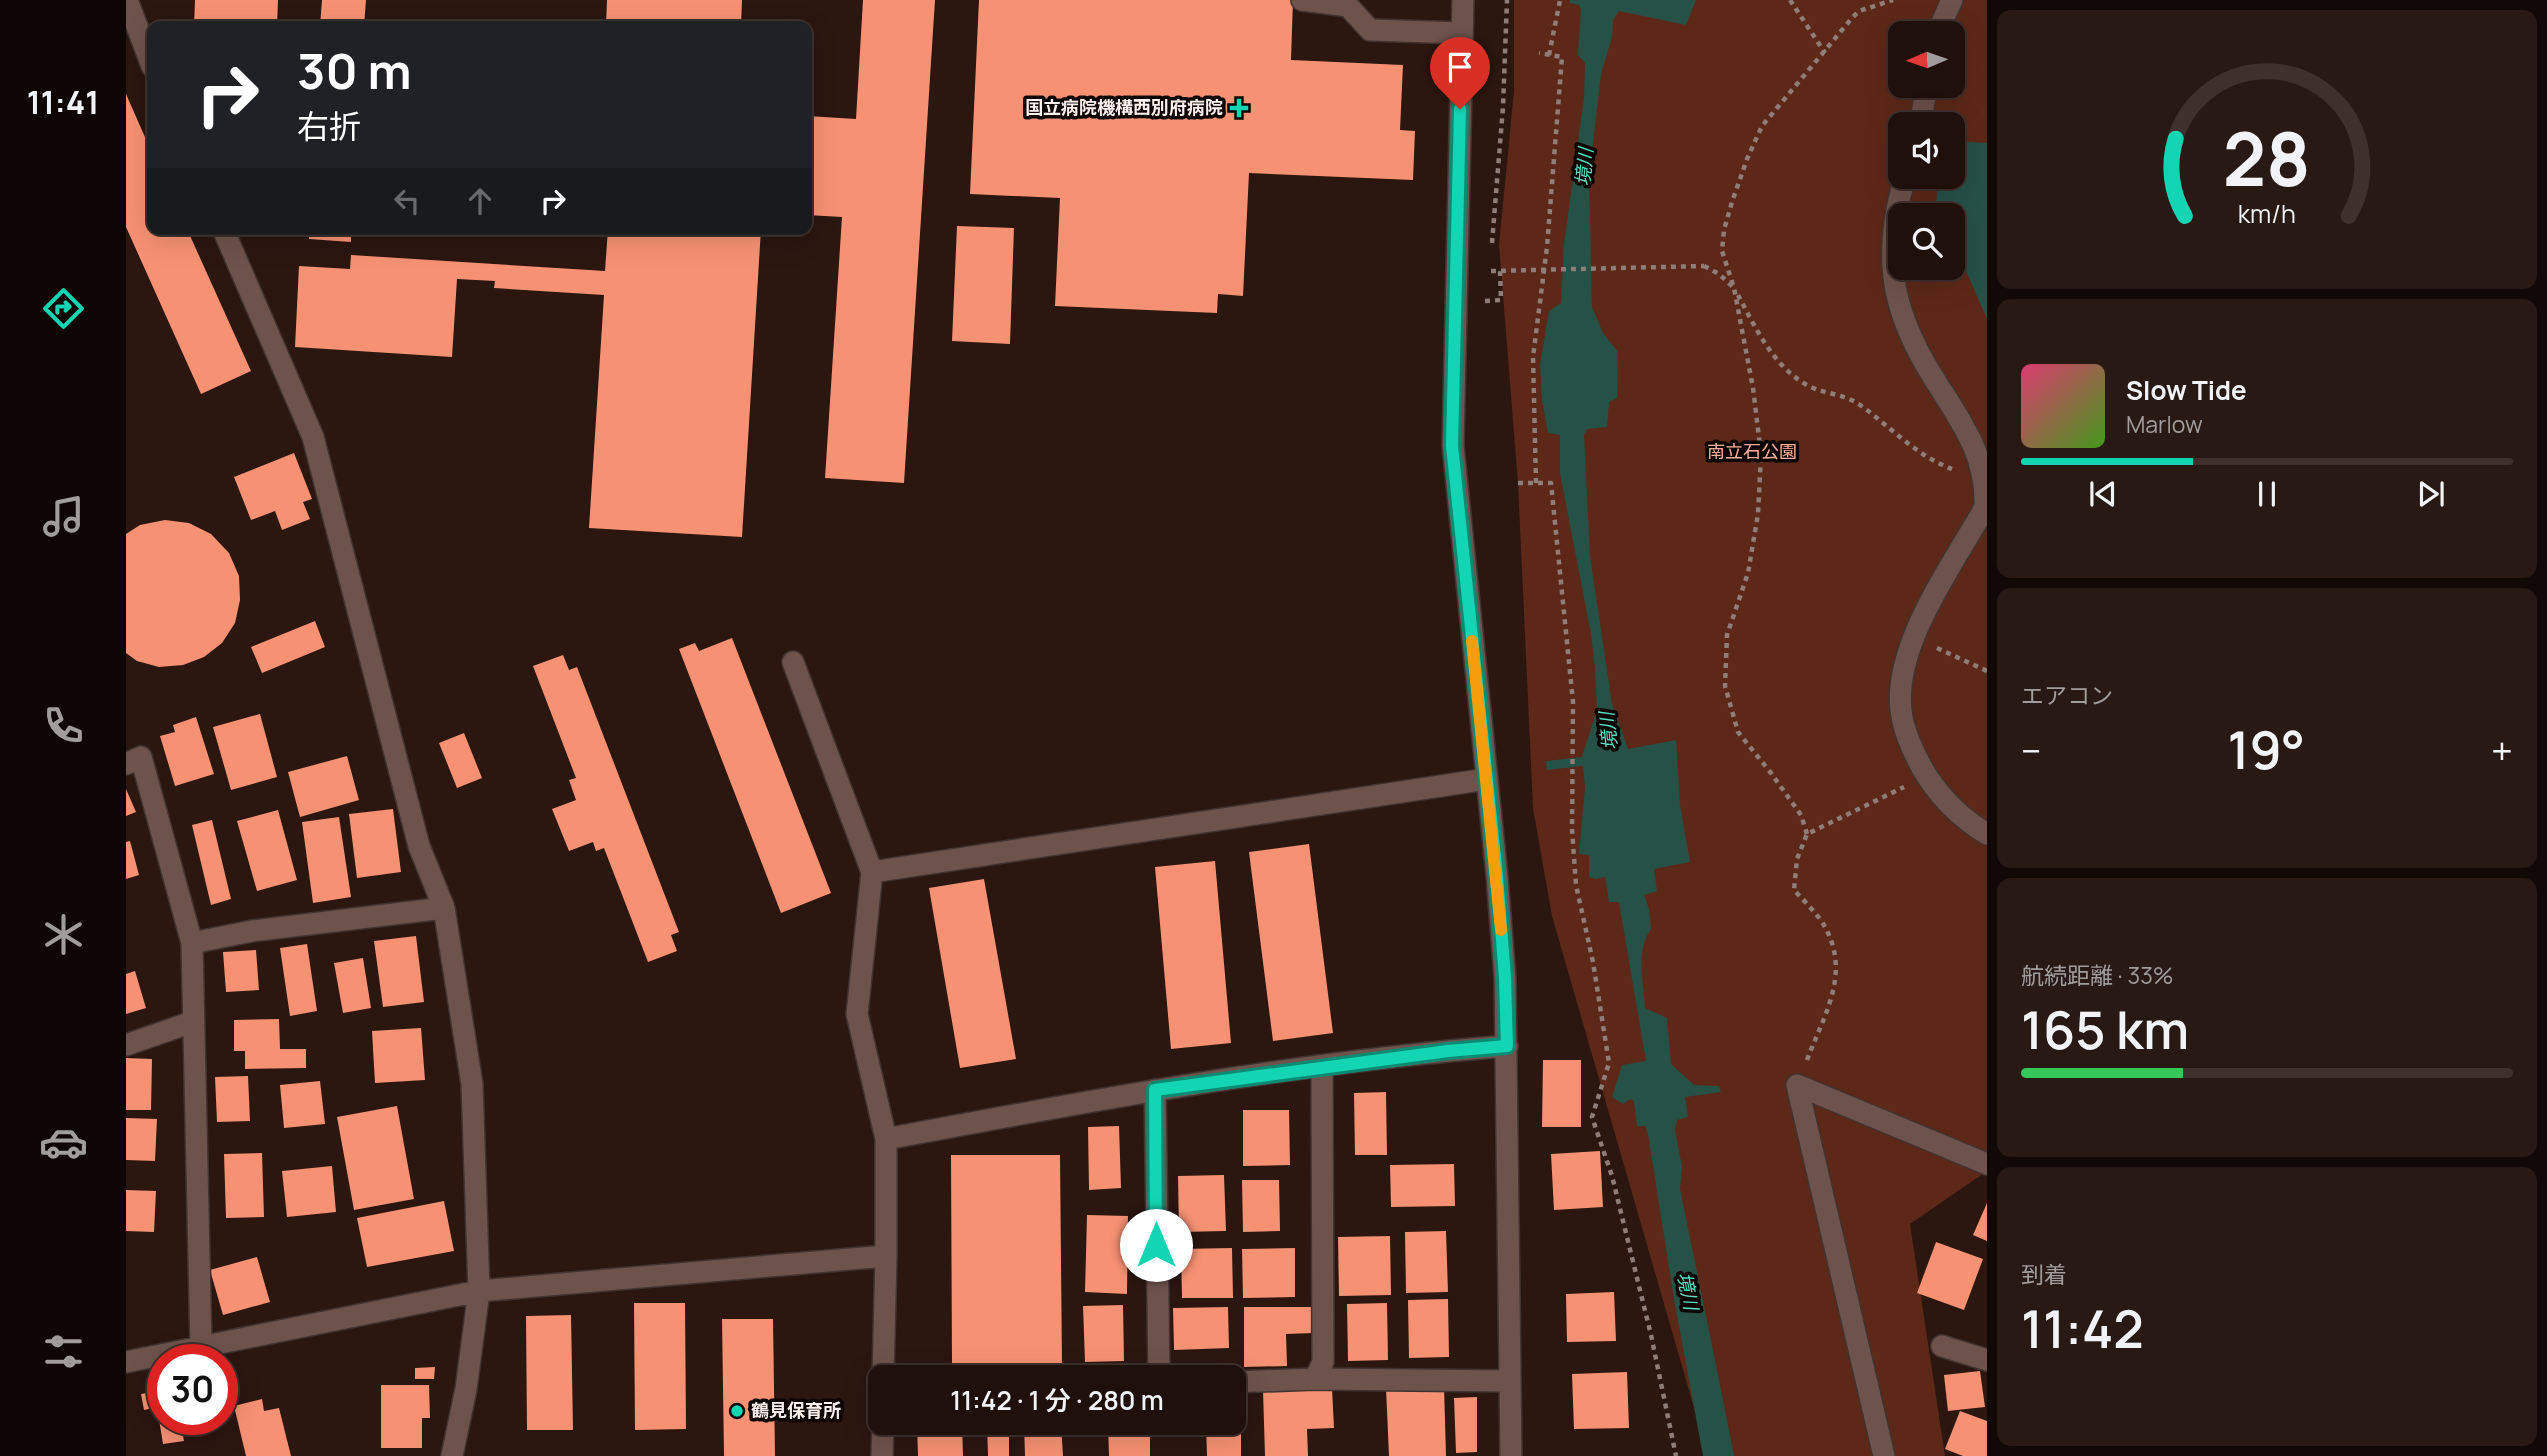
<!DOCTYPE html>
<html lang="ja">
<meta charset="utf-8">
<style>
:root{--surface:#20100c;--page:#281915;--text:#f1f3f6;--muted:#a29d9d;--line:#3d302d;--accent:#14d5b3}
body{margin:0;font-family:Manrope,"Noto Sans JP",sans-serif;background:var(--page);color:var(--text);height:100vh;display:flex;flex-direction:column;font-size:26px;white-space:nowrap}
*{box-sizing:border-box;margin:0}
p{font-size:23px;color:var(--muted)}
.icon{flex:none;width:38px;height:38px;fill:none;stroke:currentColor;stroke-width:2;stroke-linecap:round;stroke-linejoin:round}
.map{position:relative;flex:1;overflow:hidden}
.sheet{display:flex;flex-direction:column;gap:10px;padding:10px;background:#120907;width:560px}
.sheet>*{flex:none}
.banner{position:absolute;left:21px;top:21px;width:665px;height:214px;border-radius:14px;box-shadow:0 7px 28px #0002,0 0 0 2px var(--line);background:#202124;color:#fff;overflow:hidden}
.needle{width:46px;rotate:268deg}
.fabs{position:absolute;left:1762px;top:21px;display:grid;gap:14px}
.fabs a{display:grid;place-items:center;width:77px;height:77px;border-radius:14px;background:var(--surface);box-shadow:0 7px 28px #0002,0 0 0 2px var(--line);font-size:35px}
.speed{position:absolute;left:21px;top:1344px;display:flex;gap:14px;font-size:35px;font-weight:700;text-align:center}
.speed>*{display:grid;place-content:center;width:91px;height:91px;border-radius:50%;background:var(--surface);box-shadow:0 7px 28px #0002,0 0 0 2px var(--line);line-height:1}
.speed .limit{border:10px solid #d22;background:#fff;color:#111}
.pin{position:absolute;display:grid;place-items:center;width:60px;height:60px;color:#fff;margin:-72px -30px;border-radius:50% 50% 50% 0;rotate:-45deg;box-shadow:0 0 7px #0007}
.pin .icon{rotate:45deg}
.me{position:absolute;width:77px;margin:-38px;rotate:0deg;stroke-linejoin:round;filter:drop-shadow(0 0 5px #0008)}
.turn{display:flex;align-items:center;gap:24px;height:147px;padding:0 35px;font-size:32px}
.turn .icon{width:91px;height:91px;stroke-width:2.5}
.turn b{display:block;font-size:49px;line-height:60px}
.lanes{display:flex;align-items:center;height:66px;padding:0 35px;background:#0003;justify-content:center;gap:35px;direction:ltr}
.lanes .off{opacity:.35}
.big{font-size:52px;font-weight:600;line-height:1.1}
.sheet .widget{flex:1;display:flex;flex-direction:column;justify-content:center;gap:10px;min-width:0;padding:0 24px;border-radius:14px;background:var(--page)}
.sheet .dial{align-items:center;gap:0}
.dial svg{height:182px;overflow:visible;fill:none;stroke:var(--line);stroke-width:7;stroke-linecap:round;text-anchor:middle}
.dial text{fill:var(--text);stroke:none}
.song{display:flex;align-items:center;gap:21px}
.cover{width:84px;height:84px;border-radius:10px;background:linear-gradient(135deg,hsl(340 70% 55%),hsl(100 70% 35%))}
.played{height:7px;border-radius:4px;background:linear-gradient(90deg,var(--accent) 35%,var(--line) 35%)}
.keys{display:flex;justify-content:space-around;direction:ltr}
.heat{display:flex;justify-content:space-between;align-items:center;font-size:38px;direction:ltr}
.charge{height:10px;border-radius:5px;background:linear-gradient(90deg,#34c759 33%,var(--line) 0)}
.trip{position:absolute;left:742px;top:1365px;width:378px;height:70px;border-radius:14px;background:var(--surface);box-shadow:0 7px 28px #0002,0 0 0 2px var(--line);font-weight:600;line-height:70px;text-align:center}
main{display:flex;flex:1;min-height:0}
.dock{display:flex;flex-direction:column;width:126px;justify-content:space-around;align-items:center;background:#0d0605;color:var(--muted)}
.dock .icon{width:49px;height:49px}
.dock .active{color:var(--accent)}
.dock b{font-size:32px;color:var(--text)}
.map>svg:first-child{display:block}
</style>
<main>
<nav class="dock">
<b>11:41</b>
<svg class="icon active" aria-label="directions" viewBox="0 0 24 24"><path d="M12 3l9 9-9 9-9-9zM9 14v-3h6M13 9l2 2-2 2"/></svg>
<svg class="icon" aria-label="music" viewBox="0 0 24 24"><path d="M9 18V5l10-2v13"/><circle cx="6" cy="18" r="3"/><circle cx="16" cy="16" r="3"/></svg>
<svg class="icon" aria-label="phone" viewBox="0 0 24 24"><path d="M5 4h4l2 5-3 2q2 4 5 5l2-3 5 2v4C11 20 4 13 5 4z"/></svg>
<svg class="icon" aria-label="climate" viewBox="0 0 24 24"><path d="M12 3v18M4 7l16 10M4 17L20 7"/></svg>
<svg class="icon" aria-label="car" viewBox="0 0 24 24"><path d="M5 17H2v-5l4-1 3-4h7l3 4 3 1v5h-3M9 17h6M6 11h13"/><circle cx="7" cy="17" r="2"/><circle cx="17" cy="17" r="2"/></svg>
<svg class="icon" aria-label="filters" viewBox="0 0 24 24"><path d="M4 7h16M4 17h16"/><circle cx="9" cy="7" r="2"/><circle cx="15" cy="17" r="2"/></svg>
</nav>
<div class="map">
<svg width="1861" height="1456" viewBox="0 0 1861 1456">
<rect width="100%" height="100%" fill="#2b1610"/>
<!-- green -->
<path fill="#5d2818" fill-rule="evenodd" d="M1388 0H1861V1171L1784 1224 1819 1456H1582L1426 916 1407 808 1392 483 1373 245 1388 91ZM1774 33H1827V86H1774ZM1774 124H1827V177H1774ZM1774 215H1827V268H1774Z"/>
<!-- water -->
<path fill="#265147" d="M1444 0H1570L1560 25 1493 11 1487 20 1486 37 1475 74 1463 179 1466 307 1477 333 1492 352 1491 398 1483 402 1481 427 1461 429 1458 435 1464 556 1486 704 1502 749 1550 740 1554 805 1564 862 1528 869 1531 891 1518 895 1523 909 1525 929C1509 951 1518 982 1519 1008L1541 1018 1545 1064 1568 1085 1593 1086 1595 1092 1559 1097 1562 1117 1551 1120 1549 1130 1556 1167 1554 1189C1572 1278 1591 1367 1608 1456H1577L1548 1299 1522 1134 1519 1126H1511L1508 1101 1504 1099 1497 1104 1486 1097 1496 1065 1520 1061 1493 902H1483L1479 877 1469 879 1463 877V855L1453 854 1459 787 1457 766 1421 770 1420 761 1456 757 1471 710 1469 668 1465 634 1434 473V435L1422 433 1416 401 1414 365 1423 311 1435 303 1438 244 1458 98 1459 63 1452 55 1455 9 1453 5 1443 3Z
M1843 142 1861 143V319L1827 241V215H1815L1810 206 1812 177H1827V150Z"/>
<!-- building -->
<path fill="#f69173" d="M69 0H152L151 26H68Z
M196 0H240L238 26H194Z
M481 0H616L615 26H480Z
M737 0H809L778 483 699 478 716 217 681 215V116L730 119Z
M853 0H1167L1165 60 1277 65 1274 130 1289 131 1287 180 1123 173 1117 296 1092 294 1091 313 929 306 934 198 844 194Z
M0 94 26 153V229H61L125 371 75 394 0 227Z
M831 226 888 228 884 344 826 341Z
M184 229H225V242L183 239Z
M482 229H635L616 537 463 528 478 295 368 288 369 281 331 279 326 357 169 347 173 266 224 269 225 255 479 271Z
M168 453 186 499 177 502 184 519 156 530 149 511 125 520 108 477Z
M39 520 63 523 85 534 103 553 113 576 114 600 109 623 96 643 78 657 57 665 33 667 11 661 0 653V534L14 525Z
M189 621 199 647 136 673 125 647Z
M606 638 705 893 655 913 553 649 569 643 573 651Z
M437 655 443 670 451 667 553 932 545 935 551 951 522 962 478 848 470 851 467 842 443 851 426 809 450 800 443 780 450 778 407 666Z
M134 714 151 777 105 790 87 727Z
M70 717 88 774 49 786 34 736 49 732 47 725Z
M338 733 356 778 331 788 313 743Z
M221 756 233 800 174 817 162 772Z
M0 789 10 812 0 816Z
M267 809 275 872 231 878 223 814Z
M152 810 171 880 131 891 111 821Z
M213 817 225 897 187 903 176 822Z
M86 820 105 899 85 905 66 825Z
M4 841 13 875 0 879V842Z
M1183 844 1207 1033 1147 1041 1123 852Z
M1089 861 1105 1043 1045 1049 1029 867Z
M858 879 890 1059 834 1068 803 888Z
M290 936 298 1002 257 1007 248 941Z
M181 944 191 1011 164 1016 154 948Z
M130 950 133 990 100 992 97 952Z
M237 958 245 1008 217 1013 208 963Z
M9 971 20 1008 0 1014V974Z
M153 1019 154 1049H180V1068L119 1069V1051H108V1020Z
M295 1028 299 1080 249 1083 246 1031Z
M0 1058 26 1059 25 1110H0Z
M1417 1060H1455V1127H1416Z
M122 1076 124 1121 91 1122 89 1077Z
M194 1081 199 1124 158 1128 154 1085Z
M1260 1092 1261 1155H1229L1228 1093Z
M271 1106 288 1199 228 1210 211 1117Z
M1117 1110H1163L1164 1165 1117 1166Z
M0 1118 31 1119 29 1161 0 1160Z
M993 1126 995 1188 963 1190 962 1127Z
M1474 1151 1477 1207 1428 1210 1425 1154Z
M136 1153 138 1217 100 1218 98 1154Z
M825 1155H934L936 1365 826 1366Z
M1328 1164 1329 1206 1265 1207 1264 1165Z
M206 1166 210 1212 161 1217 156 1171Z
M1098 1175 1100 1231 1053 1232 1052 1176Z
M1116 1180H1153L1154 1231 1117 1232Z
M0 1190 30 1191 28 1232 0 1231Z
M318 1201 328 1251 241 1267 231 1218Z
M1861 1203V1241L1847 1235Z
M961 1215 1002 1216 1001 1294 959 1292Z
M1320 1231 1322 1292 1280 1293 1279 1232Z
M1264 1236 1265 1295 1213 1296 1212 1237Z
M1810 1242 1857 1259 1838 1310 1791 1293Z
M1106 1248 1107 1298H1056L1055 1249Z
M1169 1248V1297L1117 1298 1116 1249Z
M131 1257 144 1302 97 1315 84 1270Z
M1488 1292 1490 1341 1441 1342 1440 1294Z
M1322 1299 1323 1357 1283 1358 1282 1300Z
M508 1303H559L560 1429 509 1430Z
M1261 1303 1262 1360 1222 1361 1221 1304Z
M997 1305 998 1361 959 1362 957 1306Z
M1102 1307 1103 1348 1048 1350 1047 1308Z
M1118 1307H1186L1187 1333 1160 1334 1161 1366 1118 1367Z
M445 1315 447 1430H401L400 1316Z
M596 1319H647L649 1456H598Z
M309 1367 308 1379H289V1368Z
M1854 1371 1859 1407 1822 1411 1818 1375Z
M1501 1372 1503 1428 1448 1429 1446 1374Z
M255 1385H303L304 1418H296V1448H255Z
M1318 1386 1320 1456H1263L1260 1388Z
M1206 1388 1208 1428 1181 1429 1182 1456H1139L1137 1390Z
M37 1390V1406L18 1410 15 1394Z
M1351 1397V1452L1330 1453 1328 1398Z
M136 1399 138 1411 153 1408 165 1456H120L108 1406Z
M1834 1411 1861 1421V1456H1837L1819 1449Z
M37 1412V1419H54L58 1441 37 1444 32 1413Z
M1108 1414H1115V1456H1081L1080 1423H1108Z
M791 1423H836L837 1456H792Z
M861 1423H883V1456H862Z
M898 1423H935L937 1456H899Z
M982 1423H1024V1456H983Z"/>
<g fill="none" stroke-linecap="round" stroke-linejoin="round">
<defs>
<path id="minor" d="M1 0 26 66
M1176 0 1222 6 1244 30 1336 33
M1337 0 1327 446 1371 876 1379 978 1385 1456
M1811 33 1826 0
M1794 124 1801 86
M1779 177C1757 252 1763 305 1804 372 1831 417 1861 451 1859 507 1828 564 1763 649 1776 717 1779 734 1787 751 1795 766 1811 795 1833 817 1861 834
M97 229 187 437 293 846 318 908 346 1084 353 1291 340 1389 326 1456
M667 662 746 872 731 1014 760 1139
M0 764 15 757 66 943 75 1347
M746 872 1361 779
M66 943 126 931 318 908
M0 1045 66 1022
M1029 1090 1033 1377
M1816 1346 1861 1360
M0 1362 353 1291 760 1256V1139C966 1100 1173 1062 1381 1046
M757 1377 760 1256
M1189 1379 1197 1362 1196 1067
M1108 1382 1189 1379 1384 1381
M756 1456 757 1423
M1758 1456 1671 1085 1861 1164"/>
</defs>
<!-- minor casing -->
<use href="#minor" stroke="#413330" stroke-width="24"/>
<!-- path -->
<path stroke="#8e7d78" stroke-width="4.5" stroke-dasharray="5 5" stroke-linecap="butt" d="M1664 0 1699 53
M1423 55 1434 0
M1366 243 1377 107 1381 0
M1578 266 1593 274 1607 287
M1612 295C1629 327 1646 364 1679 384 1696 394 1717 393 1734 405 1765 427 1789 455 1826 469
M1359 301 1375 300 1374 271
M1392 483H1425L1447 702 1446 829 1450 885 1467 962 1483 1063 1466 1117 1486 1176 1525 1335 1550 1456
M1410 483 1407 357 1421 247 1436 57 1413 53
M1811 648 1861 671
M1681 834 1675 815 1645 773 1612 732 1599 686 1601 635 1622 573 1632 514 1635 454 1627 388 1608 288 1596 251 1598 230 1606 202 1621 159 1636 126 1726 18 1733 11 1767 0
M1681 1060C1698 1015 1725 974 1699 927 1692 914 1678 901 1668 890L1671 859 1681 834 1778 787"/>
<!-- minor -->
<use href="#minor" stroke="#6d534c" stroke-width="21"/>
<!-- path-bridge -->
<path stroke="#8e7d78" stroke-width="4.5" stroke-dasharray="5 5" stroke-linecap="butt" d="M1365 271 1578 266"/>
</g>
<g fill="none" stroke-linecap="round" stroke-linejoin="round">
<defs>
<path id="route" d="M1030 1245 1029 1090 1322 1051 1381 1046 1379 978 1371 876 1326 446 1334 109"/>
</defs>
<!-- route casing -->
<use href="#route" stroke="#0d8a74" stroke-width="18"/>
<!-- route -->
<use href="#route" stroke="#14d5b3" stroke-width="12"/>
<!-- slow -->
<path stroke="#f59e0b" stroke-width="12" d="M1346 641 1375 930"/>
</g>
<!-- markers -->
<g fill="#14d5b3" stroke="#0d0503" stroke-width="2.5">
<path d="M1109.5 97.5h7v7h7v7h-7v7h-7v-7h-7v-7h7z"/>
<circle cx="611" cy="1411" r="7"/>
</g>
<g text-anchor="middle" stroke-width="7" stroke-linejoin="round" paint-order="stroke">
<!-- poi labels -->
<g font-size="18" font-weight="bold" fill="#fdf1ed" stroke="#0d0503" text-anchor="end">
<text x="1097" y="114">国立病院機構西別府病院</text>
<text x="625" y="1417" text-anchor="start">鶴見保育所</text>
</g>
<!-- park labels -->
<g font-size="18" fill="#feb19a" stroke="#0d0503">
<text x="1626" y="458">南立石公園</text>
</g>
<!-- water labels -->
<g font-size="19" font-style="italic" fill="#56e0c2" stroke="#0d0503">
<text transform="translate(1458 167) rotate(-85)" y="7">境川</text>
<text transform="translate(1482 731) rotate(-96)" y="7">境川</text>
<text transform="translate(1562 1291) rotate(79)" y="7">境川</text>
</g>
</g>
</svg>
<div class="fabs">
<a><svg class="needle" viewBox="-14 -14 28 28"><path d="M0-13l5 13h-10z" fill="#e53935"/><path d="M0 13l5-13h-10z" fill="#a29d9d"/></svg></a>
<a><svg class="icon" aria-label="sound" viewBox="0 0 24 24"><path d="M4 9h4l5-4v14l-5-4H4zM17 9q2 3 0 6"/></svg></a>
<a><svg class="icon" aria-label="search" viewBox="0 0 24 24"><circle cx="10" cy="10" r="6"/><path d="M15 15l6 6"/></svg></a>
</div>
<div class="speed"><div class="limit">30</div></div>
<div class="pin" style="left:1334px;top:109px;background:#d93025"><svg class="icon" aria-label="arrive" viewBox="0 0 24 24"><path d="M6 21V4h12l-3 4 3 4H6"/></svg></div>
<svg class="me" style="left:1030px;top:1245px" viewBox="-20 -20 40 40"><circle r="19" fill="#fff"/><path d="M0-13L10 11 0 6-10 11z" fill="#14d5b3"/></svg>
<div class="trip">11:42 · 1 分 · 280 m</div>
<div class="banner">
<div class="turn"><svg class="icon" aria-label="right" viewBox="0 0 24 24"><path d="M7 20v-9h11M14 6l5 5-5 5"/></svg><div><b>30 m</b>右折</div></div>
<div class="lanes"><svg class="icon off" aria-label="left" viewBox="0 0 24 24"><path d="M17 20v-9H6M10 6l-5 5 5 5"/></svg><svg class="icon off" aria-label="ahead" viewBox="0 0 24 24"><path d="M12 20V5M6 11l6-6 6 6"/></svg><svg class="icon" aria-label="right" viewBox="0 0 24 24"><path d="M7 20v-9h11M14 6l5 5-5 5"/></svg></div>
</div>
</div>
<section class="sheet">
<div class="widget dial"><svg viewBox="0 0 100 80">
<path d="M14 69A42 42 0 1 1 86 69"/>
<path d="M14 69A42 42 0 0 1 10 35" stroke="#14d5b3"/>
<text x="50" y="56" font-size="32" font-weight="700">28</text>
<text x="50" y="72" font-size="11">km/h</text>
</svg></div>
<div class="widget">
<div class="song"><i class="cover"></i><div><b>Slow Tide</b><p>Marlow</p></div></div>
<div class="played"></div>
<div class="keys"><svg class="icon" aria-label="previous" viewBox="0 0 24 24"><path d="M18 5L8 12l10 7zM5 5v14"/></svg><svg class="icon" aria-label="pause" viewBox="0 0 24 24"><path d="M8 5v14M16 5v14"/></svg><svg class="icon" aria-label="next" viewBox="0 0 24 24"><path d="M6 5l10 7-10 7zM19 5v14"/></svg></div>
</div>
<div class="widget"><p>エアコン</p>
<div class="heat"><a>−</a><b class="big">19°</b><a>+</a></div>
</div>
<div class="widget"><p>航続距離 · 33%</p><b class="big">165 km</b><div class="charge"></div></div>
<div class="widget"><p>到着</p><b class="big">11:42</b></div>
</section>
</main>
